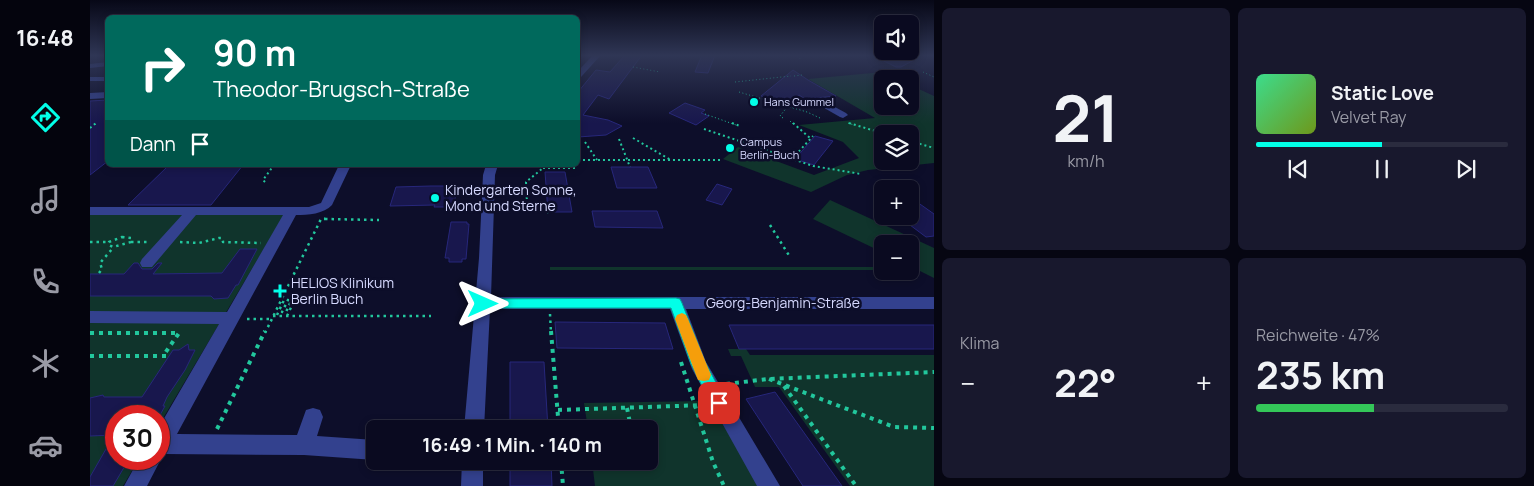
<!DOCTYPE html>
<html lang="de">
<meta charset="utf-8">
<style>
:root{--surface:#0a0a20;--page:#18182d;--text:#f1f3f6;--muted:#999aa5;--line:#2a2b3e;--accent:#02ffe8}
body{margin:0;font-family:Manrope,sans-serif;background:var(--page);color:var(--text);height:100vh;display:flex;flex-direction:column;font-size:19px;white-space:nowrap}
*{box-sizing:border-box;margin:0}
p{font-size:16px;color:var(--muted)}
.icon{flex:none;width:28px;height:28px;fill:none;stroke:currentColor;stroke-width:2;stroke-linecap:round;stroke-linejoin:round}
.map{position:relative;flex:1;overflow:hidden}
.drawer{display:flex;flex-direction:column;gap:8px;padding:8px;background:#060612;width:600px}
.drawer>*{flex:none}
.top-card{position:absolute;left:15px;top:15px;width:475px;height:152px;border-radius:8px;box-shadow:0 2px 8px #0003,0 0 0 1px var(--line);background:#00695c;color:#fff;overflow:hidden}
.tools{position:absolute;left:784px;top:15px;display:grid;gap:10px}
.tools a{display:grid;place-items:center;width:45px;height:45px;border-radius:8px;background:var(--surface);box-shadow:0 2px 8px #0003,0 0 0 1px var(--line);font-size:25px}
.speed{position:absolute;left:15px;top:405px;display:flex;gap:10px;font-size:25px;font-weight:700;text-align:center}
.speed>*{display:grid;place-content:center;width:65px;height:65px;border-radius:50%;background:var(--surface);box-shadow:0 2px 8px #0003,0 0 0 1px var(--line);line-height:1}
.speed .limit{border:8px solid #d22;background:#fff;color:#111}
.pin{position:absolute;display:grid;place-items:center;width:42px;height:42px;color:#fff;margin:-21px;border-radius:10px;box-shadow:0 2px 8px #0006}
.me{position:absolute;width:55px;margin:-28px;rotate:90deg;stroke-linejoin:round;filter:drop-shadow(0 0 4px #0008)}
.turn{display:flex;align-items:center;gap:18px;height:105px;padding:0 25px;font-size:22px}
.turn .icon{width:65px;height:65px;stroke-width:2.5}
.turn b{display:block;font-size:35px;line-height:42px}
.then{display:flex;align-items:center;height:48px;padding:0 25px;background:#0003;gap:10px;font-size:19px}
.big{font-size:38px;font-weight:700;line-height:1.1}
.drawer .card{flex:1;display:flex;flex-direction:column;justify-content:center;gap:8px;min-width:0;padding:0 18px;border-radius:8px;background:var(--page)}
.drawer .dial{align-items:center;gap:0}
.dial b{font-size:65px;line-height:1}
.song{display:flex;align-items:center;gap:15px}
.cover{width:60px;height:60px;border-radius:8px;background:linear-gradient(135deg,hsl(150 70% 55%),hsl(80 70% 35%))}
.played{height:5px;border-radius:2px;background:linear-gradient(90deg,var(--accent) 50%,var(--line) 50%)}
.keys{display:flex;justify-content:space-around;direction:ltr}
.heat{display:flex;justify-content:space-between;align-items:center;font-size:28px;direction:ltr}
.charge{height:8px;border-radius:4px;background:linear-gradient(90deg,#34c759 47%,var(--line) 0)}
.drawer .tiles{flex:1;display:grid;gap:8px;grid-template-columns:repeat(2,1fr)}
.trip{position:absolute;left:276px;top:420px;width:292px;height:50px;border-radius:8px;background:var(--surface);box-shadow:0 2px 8px #0003,0 0 0 1px var(--line);font-weight:700;line-height:50px;text-align:center}
main{display:flex;flex:1;min-height:0}
.tabs{display:flex;flex-direction:column;width:90px;justify-content:space-around;align-items:center;background:#04040d;color:var(--muted)}
.tabs .icon{width:35px;height:35px}
.tabs .active{color:var(--accent)}
.tabs b{font-size:22px;color:var(--text)}
.map>svg:first-child{display:block}
</style>
<main>
<nav class="tabs">
<b>16:48</b>
<svg class="icon active" aria-label="directions" viewBox="0 0 24 24"><path d="M12 3l9 9-9 9-9-9zM9 14v-3h6M13 9l2 2-2 2"/></svg>
<svg class="icon" aria-label="music" viewBox="0 0 24 24"><path d="M9 18V5l10-2v13"/><circle cx="6" cy="18" r="3"/><circle cx="16" cy="16" r="3"/></svg>
<svg class="icon" aria-label="phone" viewBox="0 0 24 24"><path d="M5 4h4l2 5-3 2q2 4 5 5l2-3 5 2v4C11 20 4 13 5 4z"/></svg>
<svg class="icon" aria-label="climate" viewBox="0 0 24 24"><path d="M12 3v18M4 7l16 10M4 17L20 7"/></svg>
<svg class="icon" aria-label="car" viewBox="0 0 24 24"><path d="M5 17H2v-5l4-1 3-4h7l3 4 3 1v5h-3M9 17h6M6 11h13"/><circle cx="7" cy="17" r="2"/><circle cx="17" cy="17" r="2"/></svg>
</nav>
<div class="map">
<svg width="844" height="486" viewBox="0 0 844 486">
<rect width="100%" height="100%" fill="#0d0e2a"/>
<!-- green -->
<path fill="#10342c" fill-rule="evenodd" d="M793 72 806 79H792V106H820V85L844 96V163L778 170 757 175 721 192 633 159 648 147 724 175 769 158 753 142 709 125 785 118 718 79ZM792 134H820V161H792Z
M740 200 844 248V278L820 266V244H792V252L723 219Z
M0 211 194 215 69 425V416H26V459H49L33 486H0Z
M460 267H789L792 270H460Z
M638 349H656L660 355H844V486H760L689 387H665L651 356H641Z
M612 401 626 407 673 486H505L502 461H560V429H498L494 403Z"/>
<!-- building -->
<path fill="#18174d" stroke="#27277b" d="M535 55H552L519 99 508 95 493 115 518 120 532 126 516 135 488 137V92L506 70 520 72Z
M612 55H625L618 73 605 72Z
M782 55H812L824 60 811 67H806Z
M703 70 718 80 746 96 715 99 709 95 698 104 671 96Z
M18 100V161L0 175V101Z
M595 103 615 110 611 113 619 116 606 125 579 113Z
M725 136 743 141 724 165 705 159Z
M79 165H153L121 205H38Z
M521 167H558L567 188H527Z
M455 172H475L482 212H458Z
M627 184 642 189 632 205 616 200Z
M341 186H367L364 207H344L345 205 300 206 306 187Z
M820 197 844 214V236L836 237 808 216H820Z
M502 211H567L573 228 505 227Z
M361 222H377V224H379L376 259H372V262H359V258H355Z
M150 249H167L148 285H146L138 298 124 299 121 296H0V274H34L44 263H48L52 269H62L68 263H72L63 274 132 273Z
M465 322 575 323 583 349 467 348Z
M639 325H844V349H649Z
M98 344 99 350H105L95 370 77 397 73 406H75L70 415 26 416V459H39L23 486H0V477L24 435 0 436V398L13 395 14 397H52L83 350H89Z
M420 362H454L458 429H420Z
M685 392 752 486H713L656 399Z
M420 461H461L462 486H420Z"/>
<g fill="none" stroke-linecap="round" stroke-linejoin="round">
<!-- path-far3 -->
<path stroke="#22c79d" stroke-width="1" stroke-dasharray="1 2.5" stroke-linecap="butt" d="M709 55 710 59
M736 56 748 55
M543 67 570 72
M833 72 844 77
M704 76 712 75
M645 82 701 76
M649 92 717 112 730 118
M615 114 646 125
M693 118 690 116 698 106
M700 121 704 125
M758 123 764 125
M5 125 7 123"/>
<!-- path-far2 -->
<path stroke="#22c79d" stroke-width="2" stroke-dasharray="2 3" stroke-linecap="butt" d="M642 123 650 126
M703 123 720 138
M759 123 795 134
M0 128 6 123
M614 129 723 166 771 174
M543 138 581 160
M529 139 540 167
M820 141 844 148
M495 142 507 160
M702 159 723 136
M488 160H630
M453 165V168L436 182 437 203 456 207 459 215
M453 168H487
M175 182 173 180 184 165"/>
<!-- path-far1 -->
<path stroke="#22c79d" stroke-width="2.5" stroke-dasharray="2.5 4" stroke-linecap="butt" d="M235 219 289 220
M680 225 700 257
M32 237 41 238V242L23 247 19 245V242Z
M0 242H19
M41 242H60
M90 242 109 243 129 238H132L133 242 171 243
M9 273 12 269 10 263 23 248
M460 314 461 333
M187 315 194 300H198L192 312H196L202 299H205L197 316
M183 316H341
M157 319H180
M175 333 231 219H235L236 216"/>
<!-- path -->
<path stroke="#22c79d" stroke-width="4" stroke-dasharray="4 5" stroke-linecap="butt" d="M461 331 469 429
M0 333H89L73 356
M0 356H79
M591 362 623 462 634 486
M679 379 804 427 844 428
M636 384 678 379 844 372
M694 386 766 486
M537 408 540 423
M468 410 616 405
M127 429 175 331
M471 461 473 486"/>
<!-- minor -->
<path fill="#33418e" fill-rule="evenodd" d="M503 55H511L491 77H488V71Z
M18 62V66L0 68V64Z
M0 77H18V81H0Z
M18 92V98L0 99V93Z
M732 100 756 113 758 115 753 118 750 117 729 105V101Z
M249 165H261L242 205C234 214 218 215 206 215L87 434 207 435 216 410 223 408 230 410 233 417 227 436 285 440V460L214 455 74 454 70 456 71 459 57 486H34L49 459H69V427L129 324 0 323V311L137 312 193 215H106L62 267H52L50 263 52 259 92 215H0V207H219L231 203Z
M396 165H408L405 175 401 297H844V309H596L616 362 690 486H667L602 369 580 309H400L394 429H374L389 258 393 175Z
M372 461H393V486H371Z"/>
</g>
<!-- sky -->
<linearGradient id="sky" x2="0" y2="1"><stop stop-color="#070817"/><stop offset="0.45" stop-color="#2f3655"/><stop offset="1" stop-color="#2f3655" stop-opacity="0"/></linearGradient>
<rect width="844" height="123" fill="url(#sky)"/>
<!-- route -->
<path fill="#02ffe8" stroke="#01a697" d="M586 298 590 299 592 303 615 362 637 403 634 408 629 411 623 408 601 364 581 308H393L388 307 386 304 388 300 393 299Z"/>
<!-- slow -->
<path fill="#f59e0b" d="M592 313 596 315 598 319 621 375 619 380 614 381 608 380 606 375 585 319 587 315Z"/>
<!-- markers -->
<g fill="#02ffe8" stroke="#0d0e2a" stroke-width="2">
<circle cx="664" cy="102" r="5"/>
<circle cx="640" cy="148" r="5"/>
<circle cx="345" cy="198" r="5"/>
<path d="M187.5 283.5h5v5h5v5h-5v5h-5v-5h-5v-5h5z"/>
</g>
<g text-anchor="middle" stroke-width="5" stroke-linejoin="round" paint-order="stroke">
<!-- far-poi labels -->
<g font-size="11" fill="#d6d9ff" stroke="#0d0e2a" text-anchor="start">
<text x="674" y="106">Hans Gummel</text>
<text x="650" y="146">Campus<tspan x="650" dy="13">Berlin-Buch</tspan></text>
</g>
<!-- poi labels -->
<g font-size="14" fill="#d6d9ff" stroke="#0d0e2a" text-anchor="start">
<text x="355" y="195">Kindergarten Sonne,<tspan x="355" dy="16">Mond und Sterne</tspan></text>
<text x="201" y="288">HELIOS Klinikum<tspan x="201" dy="16">Berlin Buch</tspan></text>
</g>
<!-- street labels -->
<g font-size="14" fill="#d6d9ff" stroke="#0d0e2a">
<text x="693" y="308">Georg-Benjamin-Straße</text>
</g>
</g>
</svg>
<div class="tools">
<a><svg class="icon" aria-label="sound" viewBox="0 0 24 24"><path d="M4 9h4l5-4v14l-5-4H4zM17 9q2 3 0 6"/></svg></a>
<a><svg class="icon" aria-label="search" viewBox="0 0 24 24"><circle cx="10" cy="10" r="6"/><path d="M15 15l6 6"/></svg></a>
<a><svg class="icon" aria-label="layers" viewBox="0 0 24 24"><path d="M12 4l9 5-9 5-9-5zM3 14l9 5 9-5"/></svg></a>
<a>+</a>
<a>−</a>
</div>
<div class="speed"><div class="limit">30</div></div>
<div class="pin" style="left:629px;top:403px;background:#d93025"><svg class="icon" aria-label="arrive" viewBox="0 0 24 24"><path d="M6 21V4h12l-3 4 3 4H6"/></svg></div>
<svg class="me" style="left:393px;top:304px" viewBox="-20 -20 40 40"><path d="M0-17L14 15 0 8-14 15z" fill="#02ffe8" stroke="#fff" stroke-width="4"/></svg>
<div class="trip">16:49 · 1 Min. · 140 m</div>
<div class="top-card">
<div class="turn"><svg class="icon" aria-label="right" viewBox="0 0 24 24"><path d="M7 20v-9h11M14 6l5 5-5 5"/></svg><div><b>90 m</b>Theodor-Brugsch-Straße</div></div>
<div class="then">Dann<svg class="icon" aria-label="arrive" viewBox="0 0 24 24"><path d="M6 21V4h12l-3 4 3 4H6"/></svg></div>
</div>
</div>
<section class="drawer">
<div class="tiles">
<div class="card dial"><b>21</b><p>km/h</p></div>
<div class="card">
<div class="song"><i class="cover"></i><div><b>Static Love</b><p>Velvet Ray</p></div></div>
<div class="played"></div>
<div class="keys"><svg class="icon" aria-label="previous" viewBox="0 0 24 24"><path d="M18 5L8 12l10 7zM5 5v14"/></svg><svg class="icon" aria-label="pause" viewBox="0 0 24 24"><path d="M8 5v14M16 5v14"/></svg><svg class="icon" aria-label="next" viewBox="0 0 24 24"><path d="M6 5l10 7-10 7zM19 5v14"/></svg></div>
</div>
<div class="card"><p>Klima</p>
<div class="heat"><a>−</a><b class="big">22°</b><a>+</a></div>
</div>
<div class="card"><p>Reichweite · 47%</p><b class="big">235 km</b><div class="charge"></div></div>
</div>
</section>
</main>
